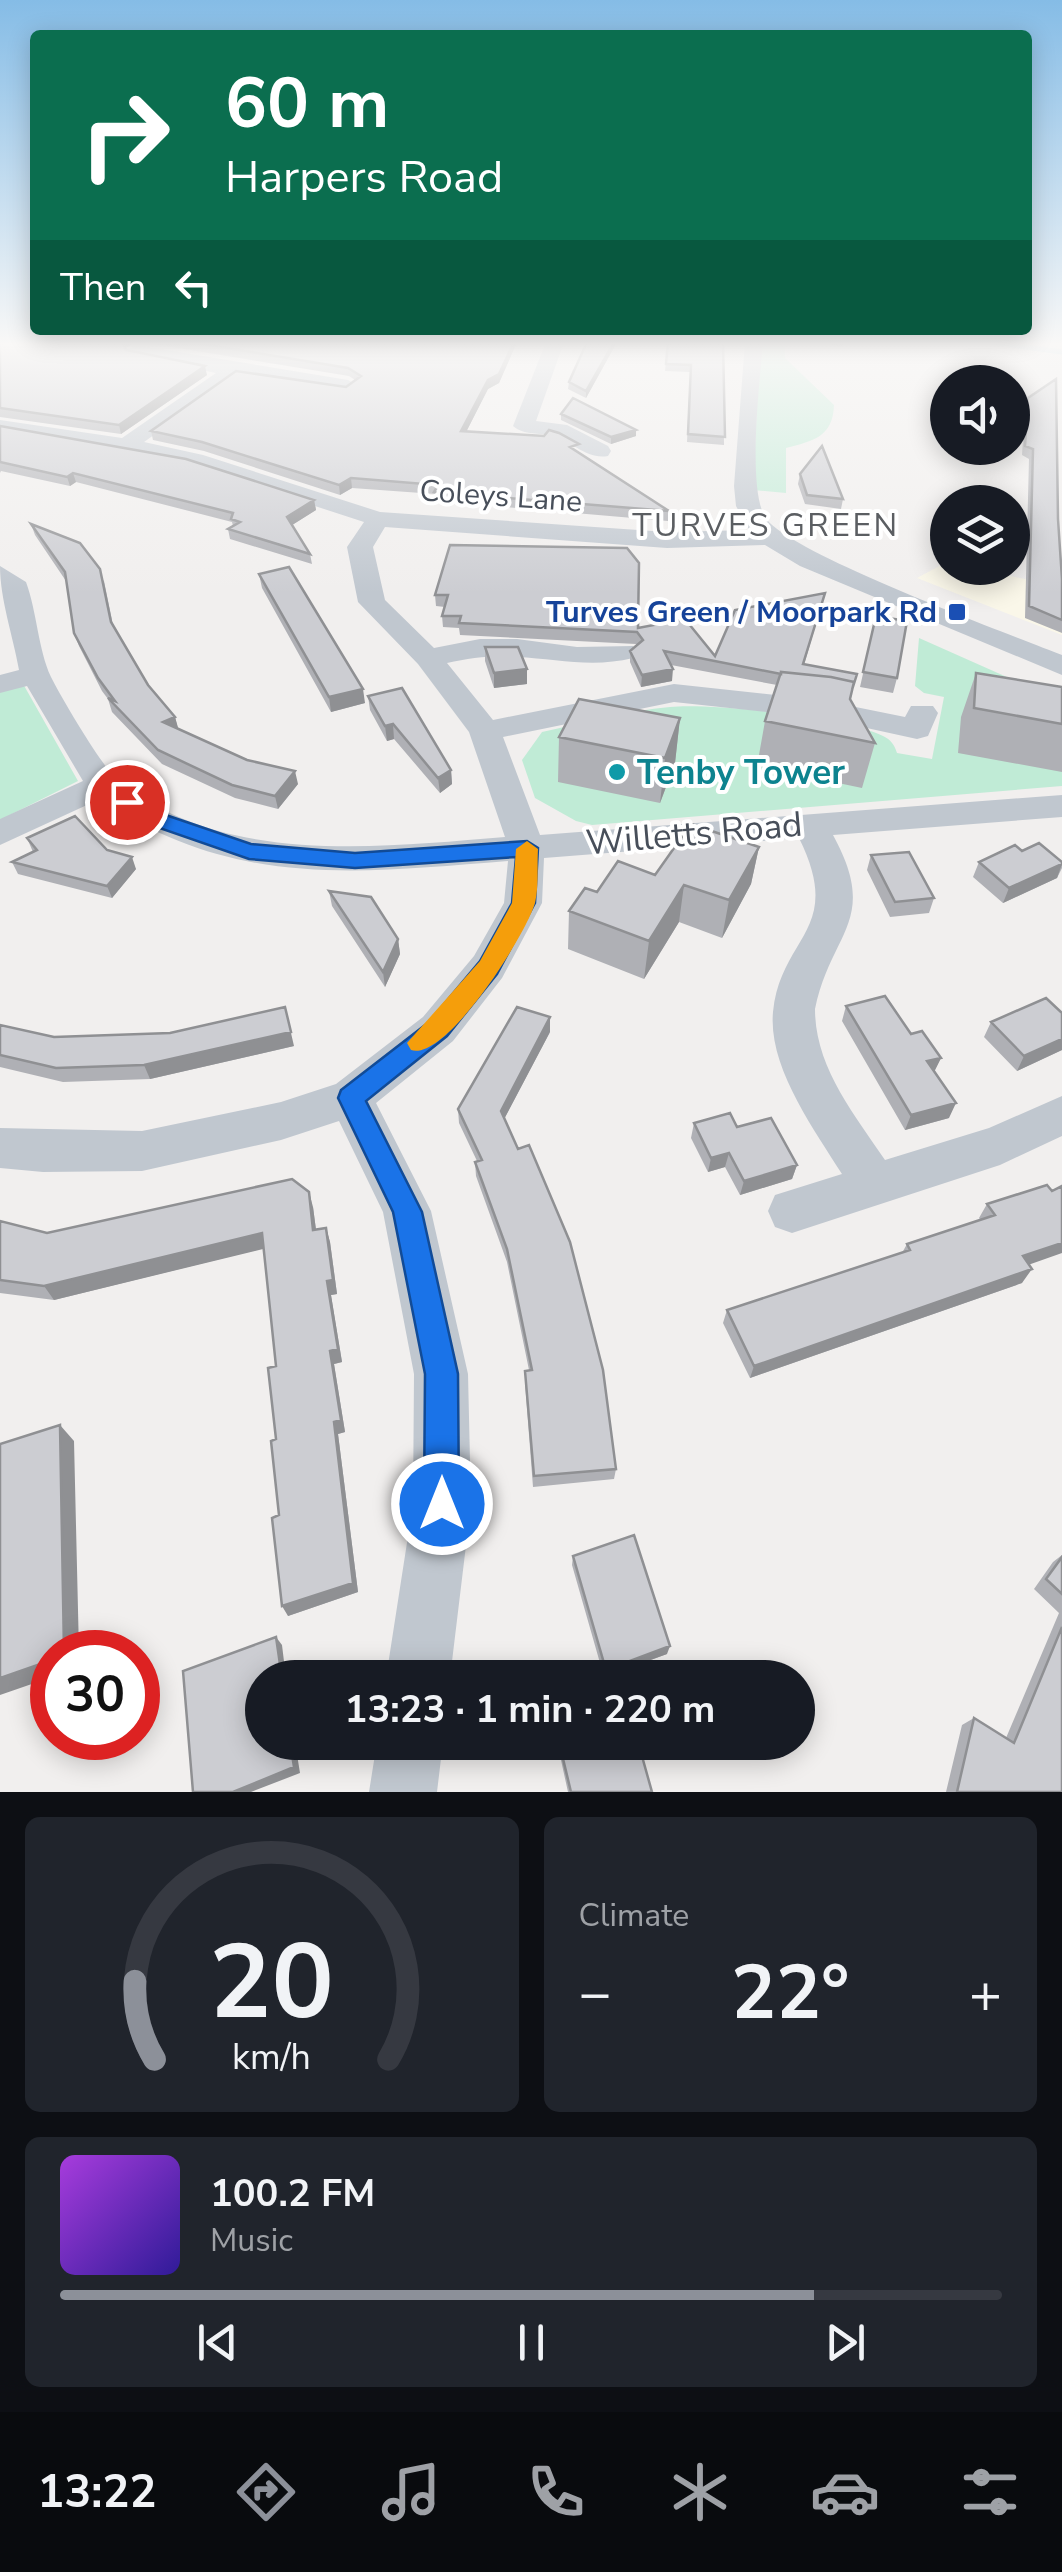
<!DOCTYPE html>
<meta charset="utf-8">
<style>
:root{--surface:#171b24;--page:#20242c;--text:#f1f3f6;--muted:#9ea1a6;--line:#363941;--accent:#8c9099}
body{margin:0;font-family:"Nunito Sans",sans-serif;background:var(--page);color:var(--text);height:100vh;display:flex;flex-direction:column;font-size:38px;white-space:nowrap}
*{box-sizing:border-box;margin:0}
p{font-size:32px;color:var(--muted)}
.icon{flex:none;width:55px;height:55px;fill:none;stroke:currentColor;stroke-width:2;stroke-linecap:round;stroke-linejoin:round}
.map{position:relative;height:1792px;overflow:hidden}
.sheet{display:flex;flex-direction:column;gap:25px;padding:25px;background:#0d0f14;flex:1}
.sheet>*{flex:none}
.banner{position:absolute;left:30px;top:30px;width:1002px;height:305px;border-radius:10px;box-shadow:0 5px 25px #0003;background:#0b6e4f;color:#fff;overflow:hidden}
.controls{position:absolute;left:930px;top:365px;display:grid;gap:20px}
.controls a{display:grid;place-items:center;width:100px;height:100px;border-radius:50%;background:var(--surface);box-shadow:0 5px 25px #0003;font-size:50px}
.speed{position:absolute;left:30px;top:1630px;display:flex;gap:20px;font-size:50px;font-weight:700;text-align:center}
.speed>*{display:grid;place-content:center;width:130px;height:130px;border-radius:50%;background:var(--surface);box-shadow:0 5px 25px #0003;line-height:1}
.speed .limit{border:15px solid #d22;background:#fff;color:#111}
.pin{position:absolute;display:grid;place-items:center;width:85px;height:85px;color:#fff;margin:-42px;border:5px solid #fff;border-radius:50%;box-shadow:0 2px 10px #0007}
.me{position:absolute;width:110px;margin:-55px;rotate:0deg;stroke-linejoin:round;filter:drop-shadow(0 0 8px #0008)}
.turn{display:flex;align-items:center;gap:35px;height:210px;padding:0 30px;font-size:45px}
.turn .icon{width:130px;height:130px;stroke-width:2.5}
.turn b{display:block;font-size:70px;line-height:85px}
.then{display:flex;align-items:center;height:95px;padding:0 30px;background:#0003;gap:20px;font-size:38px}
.big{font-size:75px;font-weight:700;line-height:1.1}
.sheet .card{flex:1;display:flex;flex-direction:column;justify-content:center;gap:15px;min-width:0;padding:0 35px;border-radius:15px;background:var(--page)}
.sheet .dial{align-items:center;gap:0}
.dial svg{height:260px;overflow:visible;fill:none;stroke:var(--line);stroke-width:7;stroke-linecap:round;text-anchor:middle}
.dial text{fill:var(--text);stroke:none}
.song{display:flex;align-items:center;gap:30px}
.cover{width:120px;height:120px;border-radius:15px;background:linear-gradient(135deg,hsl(280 70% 55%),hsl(250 70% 35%))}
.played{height:10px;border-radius:5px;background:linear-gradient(90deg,var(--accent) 80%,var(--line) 80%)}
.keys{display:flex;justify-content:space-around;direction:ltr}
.heat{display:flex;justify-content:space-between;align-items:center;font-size:55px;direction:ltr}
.sheet .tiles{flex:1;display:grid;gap:25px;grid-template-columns:1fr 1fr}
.card:last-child{grid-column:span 2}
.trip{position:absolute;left:245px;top:1660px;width:570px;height:100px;border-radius:50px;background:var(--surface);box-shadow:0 5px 25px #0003;font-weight:700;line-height:100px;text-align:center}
.dock{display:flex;height:160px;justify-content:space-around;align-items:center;background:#090b0e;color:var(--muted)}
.dock .icon{width:70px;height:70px}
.dock .selected{color:var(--accent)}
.dock b{font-size:45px;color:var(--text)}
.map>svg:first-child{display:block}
</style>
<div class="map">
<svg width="1062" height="1792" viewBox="0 0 1062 1792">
<rect width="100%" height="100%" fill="#f1efee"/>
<!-- commercial -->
<path fill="#faf7e9" d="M945 563 948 568H968L1062 586V635L917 578Z"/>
<!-- green -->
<path fill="#c0ebd6" d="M760 342 785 343V358L834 405C833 437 813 441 786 448V493L753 490Z
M919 638 1038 691 1062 692V786L592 825 576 821 535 798 522 760 542 732C584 723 627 711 670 707 713 703 845 717 883 736 891 740 894 744 897 753L932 759 944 697 924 693 915 686Z
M22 682 78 781 0 820V688Z"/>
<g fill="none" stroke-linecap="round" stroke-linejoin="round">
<!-- stream -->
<path stroke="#91c8e4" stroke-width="5" d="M990 342 1062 352"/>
<!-- minor -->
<path fill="#c0c7cf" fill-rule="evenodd" d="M546 342H564L536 421 567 425 608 446 611 451 608 456C587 460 572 441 553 436 539 432 525 436 513 426Z
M745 342H763C760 380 747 487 765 517 785 552 1012 635 1062 655V675L800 566 765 545 667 548 385 527 373 547 385 600 434 648 480 639H517L577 647 633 646 638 652 633 658C593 668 557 659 517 657 493 655 471 658 447 663L493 720 674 684 821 700 905 717 911 706H933L938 713 928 736 917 739 821 718 674 702 503 737 540 835 1062 795V817L833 835C880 921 831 931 815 1009 815 1067 854 1114 885 1160L989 1128 1062 1096V1136L1000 1165 792 1233 775 1227 768 1211 775 1195 842 1174C814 1129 768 1067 773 1012 781 935 845 931 799 838L544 858 542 903 502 978 453 1041 376 1103 431 1211 468 1374 471 1504 450 1678H386L413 1504 414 1374 383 1212 339 1121 281 1140 142 1171 43 1172 0 1168V1128L142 1131 281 1102 336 1084 423 1017 474 956 504 903 508 861C357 873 233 889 100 799L0 845V819L83 781 27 686 0 693V675L19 670C13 636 0 599 0 566L26 582C37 612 38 649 51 677 61 697 102 767 117 779 221 867 380 847 505 837L469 732 418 664 358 602 347 547 364 522 189 465 0 432V420L122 438 216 373 129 355 127 351 136 345 348 380 358 386 348 392 237 376 144 442 203 455 380 512 667 532 749 530 736 506 734 486Z
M377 1742H443L437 1792H369Z"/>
</g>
<!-- wall -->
<path fill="#afb0b5" d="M0 342H135L125 349 126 350 207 375 121 434 0 417Z
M142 342H517L499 383 488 389 466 432 579 453 669 511 668 521 435 501V494L352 488 340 495 204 451 153 440 151 431 346 387 355 380 349 376Z
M617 342 586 398 568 389 569 382Z
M668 342H723L724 445 687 442 690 372 665 371Z
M817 342H846L842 347Z
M1028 398 1058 519 1062 579V633L1025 618 1029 459 1022 455 1025 408Z
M561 414 636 430V436L611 444 561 420Z
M0 426 314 500 316 510 292 525 310 554 312 564 230 539 228 529 233 526 232 522 76 482 70 486 1 471 0 473Z
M800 474 843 499 841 509 805 504 798 484Z
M31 524 104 581 113 625 148 685 175 717 178 729 298 784 278 809 235 798 162 764 112 712 108 699 102 691 79 646 74 633 66 581 35 535Z
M450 545 638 628 715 656 825 593 804 665 850 700 875 743 862 788 757 766 765 721 777 685 671 665 672 681 641 687 630 662V651L637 645 636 644 460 635 459 628 443 627 442 616 445 607 436 606 435 595Z
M259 574 365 703 331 712 262 588Z
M876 616 897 678 893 693 860 687Z
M485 647 527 684 494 688 485 661Z
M976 673 1062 687V772L958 753 961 717Z
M368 696 451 770 452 784 440 793 394 739 387 741 370 710Z
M680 718 675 763 660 803 558 782 559 737Z
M27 838 107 850 136 869 112 898 18 874 12 862 33 852Z
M759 847 751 884 722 938 679 922 644 979 568 949 569 911 597 892Z
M871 855 934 898 929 913 890 917 867 870Z
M979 862H1062V868L1057 878 1003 903 973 877Z
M329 891 398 939 400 954 385 987 332 906Z
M846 1006 911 1034 941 1058 934 1072 949 1118 905 1130 842 1021Z
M1062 1013V1050L1017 1071 984 1037 991 1022Z
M0 1025 54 1037 294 1046 150 1079 63 1082 0 1067Z
M550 1032 504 1119 616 1469 614 1479 533 1487 525 1383V1371L529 1370 507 1262 476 1176 475 1162 477 1161 459 1123 458 1109Z
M694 1123 737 1127 797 1165 792 1179 740 1195 725 1167 708 1172 691 1138Z
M987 1204 1028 1265 1022 1283 750 1378 723 1323 727 1310 902 1253 907 1244 981 1220 979 1218Z
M313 1207 316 1230 326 1228 330 1242 337 1294 331 1295 342 1362 334 1364 345 1432 338 1434 358 1592 288 1616 279 1515 276 1366 264 1248 54 1300 0 1293V1221L47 1233Z
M1062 1555V1792H946L962 1725 974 1718 1006 1738 1059 1613 1034 1589 1053 1562Z
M573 1556 667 1654 604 1677 572 1565Z
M557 1742H638L652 1792H568Z"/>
<!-- shaded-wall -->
<path fill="#8f9093" d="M121 342H135L123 350Z
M514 342H517L499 383 488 389 462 440 461 431 488 380Z
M614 342H617L586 398V391Z
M205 366 207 375 121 434 119 425Z
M636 430V436L611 444V437Z
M73 473 76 482 70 486 67 477Z
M351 478 352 488 340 495 339 485Z
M314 500 316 510 289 527 287 517Z
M527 669V684L494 688V673Z
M673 669 672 681 641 687 642 675Z
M363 689 365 703 331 712 329 697Z
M175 717 179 731 163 722Z
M680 718 675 763 660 803 665 758Z
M393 724 394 739 387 741 385 726Z
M451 770 452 784 440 793 438 778Z
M295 771 298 784 278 809 275 796Z
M759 847 751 884 722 938 729 900Z
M132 857 136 869 112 898 107 886Z
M1062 864 1057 878 1003 903 1009 888Z
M684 885 679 922 644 979 649 941Z
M398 939 400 954 385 987 383 972Z
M285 1007 294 1046 150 1079 144 1065Z
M550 1017V1032L501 1125V1111Z
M1062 1039V1050L1017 1071 1024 1056Z
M941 1058 934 1072 927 1061Z
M956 1103 949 1118 905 1130 911 1115Z
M729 1153 725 1167 708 1172 711 1158Z
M797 1165 792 1179 740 1195 744 1181Z
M309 1192 313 1207 318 1245 313 1230Z
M326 1228 330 1242 337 1294 331 1295 342 1362 334 1364 345 1432 338 1434 358 1592 288 1616 282 1606 330 1351Z
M262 1233 267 1248 54 1300 44 1286Z
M1062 1243V1253L1014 1270 1023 1256Z
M1032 1269 1022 1283 750 1378 754 1366Z
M60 1425 74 1441 79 1652H64Z
M276 1637 282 1645 286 1678H282Z
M670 1646 667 1654 604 1677 606 1670Z
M52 1660V1677L0 1695V1678Z
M290 1742H295L300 1773 251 1792H233Z"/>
<!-- building -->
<path fill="#cccdd2" stroke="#8f9093" stroke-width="2.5" d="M0 342H122L126 350 205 366 119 425 0 408Z
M191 342H514L499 374 488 380 461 431 544 436 549 430 559 433 579 444 570 447 669 511 434 492 438 485 351 478 339 485 202 442 151 431 236 371 346 387 361 376 348 368Z
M587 342H614L586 391 569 382Z
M668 342H723L725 437 688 434 691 365 666 364Z
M1056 379 1058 519 1062 579V620L1029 606 1033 449 1025 446 1028 398Z
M573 398 636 430 611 437 561 414Z
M0 426 186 459 314 500 287 517 310 554 228 529 240 522 231 519 233 513 73 473 67 477 0 462Z
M822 446 843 499 807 495 800 474Z
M31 524 80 543 100 569 111 622 148 685 175 717 163 722 247 760 295 771 275 796 232 785 158 750 108 698 115 701 98 678 74 633 65 572Z
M450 545 627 548 639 563 638 628 685 619 715 656 735 610 825 593 803 664 857 674 852 690 854 682 831 677 781 672V674L664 651 673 669 642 675 630 651 643 640 637 632 459 623 461 616H442L448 595H435Z
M289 567 363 689 329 697 259 574Z
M876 616 907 621 897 678 863 672Z
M485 647H518L527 669 494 673Z
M781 672 831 677 854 682 850 699 875 743 765 721Z
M976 673 1062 687V724L974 708Z
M402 688 451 770 438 778 393 724 385 726 368 696Z
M579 699 680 718 665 758 559 737Z
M75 816 107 850 132 857 107 886 12 862 37 850 27 838Z
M691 824 759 847 729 900 684 885 649 941 569 911 585 888 597 892 618 861 655 875Z
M1039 843 1062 862V864L1009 888 979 862 1015 845 1022 851Z
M909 852 934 898 895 902 871 855Z
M329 891 371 897 398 939 383 972Z
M885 996 911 1034 922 1031 941 1058 927 1061 956 1103 911 1115 846 1006Z
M1046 998 1062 1013V1039L1024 1056 991 1022Z
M285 1007 291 1032 144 1065 56 1068 0 1055V1025L54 1037 170 1033Z
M517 1007 550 1017 501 1111 518 1149 529 1145 570 1242 603 1370 616 1469 534 1476 525 1371 532 1370 507 1249 475 1162 482 1160 458 1109Z
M730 1113 737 1127 771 1118 797 1165 744 1181 729 1153 711 1158 694 1123Z
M292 1179 309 1192 313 1230 326 1228 333 1280 327 1281 338 1349 330 1351 341 1420 334 1422 353 1583 282 1606 272 1518 279 1515 271 1441 276 1439 268 1368 276 1366 262 1233 44 1286 0 1280V1221L47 1233Z
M1047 1185 1052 1191 1062 1186V1243L1023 1256 1032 1269 754 1366 727 1310 910 1250 907 1244 995 1215 987 1204Z
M60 1425 64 1652H52V1660L0 1678V1444Z
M634 1535 670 1646 606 1670 573 1556Z
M1062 1557V1594L1046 1579Z
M1062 1627V1792H957L974 1718 1014 1743Z
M276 1637 282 1678H262V1742H290L294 1767 233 1792H193L183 1671Z
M559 1742H638L652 1792H571Z"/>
<!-- sky -->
<linearGradient id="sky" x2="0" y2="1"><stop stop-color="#85bce6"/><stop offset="0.58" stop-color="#f9f8f7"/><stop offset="1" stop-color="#f9f8f7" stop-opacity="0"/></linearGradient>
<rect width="1062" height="593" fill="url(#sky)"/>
<!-- route -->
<path fill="#1a73e8" stroke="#114b97" stroke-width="2.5" d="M127 795 160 813 251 844 355 853 527 841 538 848 535 903 497 974 447 1036 366 1101 422 1212 458 1374 459 1504 454 1516 442 1521 429 1516 424 1504 425 1374 393 1212 338 1098 341 1090 429 1022 480 961 512 903 516 857 355 868 249 859 145 823 117 802Z"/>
<!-- slow -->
<path fill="#f59e0b" d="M527 841 538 849C537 865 539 887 535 903 526 935 446 1062 411 1050L407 1043 480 961 512 903 516 849Z"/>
<!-- markers -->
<rect fill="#1a4fb4" stroke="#fff" stroke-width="4" x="947" y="602" width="20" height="20" rx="5"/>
<circle fill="#0f9aa8" stroke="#fff" stroke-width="4" cx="617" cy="772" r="10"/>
<g text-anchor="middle" stroke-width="8" stroke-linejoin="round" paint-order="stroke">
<!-- far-street labels -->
<g font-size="30" fill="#484f5a" stroke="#fff">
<text transform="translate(501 496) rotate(4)" y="10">Coleys Lane</text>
</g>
<!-- far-transit labels -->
<g font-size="30" font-weight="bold" fill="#164399" stroke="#fff" text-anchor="end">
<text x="937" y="622">Turves Green / Moorpark Rd</text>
</g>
<!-- far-quarter labels -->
<g font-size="32" letter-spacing="2.5" fill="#5b5e62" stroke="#fff">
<text x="766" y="536">TURVES GREEN</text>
</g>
<!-- culture labels -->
<g font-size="35" font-weight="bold" fill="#0d838f" stroke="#fff" text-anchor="start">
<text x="637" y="784">Tenby Tower</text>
</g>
<!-- street labels -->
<g font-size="35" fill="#484f5a" stroke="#fff">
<text transform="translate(694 833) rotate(-5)" y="12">Willetts Road</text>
</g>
</g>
</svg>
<div class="controls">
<a><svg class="icon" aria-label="sound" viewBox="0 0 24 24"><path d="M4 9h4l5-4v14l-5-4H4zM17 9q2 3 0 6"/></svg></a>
<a><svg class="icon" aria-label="layers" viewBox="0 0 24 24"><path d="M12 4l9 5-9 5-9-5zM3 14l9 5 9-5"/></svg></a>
</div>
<div class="speed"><div class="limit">30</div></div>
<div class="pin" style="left:127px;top:802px;background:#d93025"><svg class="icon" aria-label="arrive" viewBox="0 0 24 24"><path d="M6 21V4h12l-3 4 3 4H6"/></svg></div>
<svg class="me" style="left:442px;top:1504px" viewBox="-20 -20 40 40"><circle r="17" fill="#1a73e8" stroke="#fff" stroke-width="3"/><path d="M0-11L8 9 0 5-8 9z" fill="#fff"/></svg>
<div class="trip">13:23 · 1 min · 220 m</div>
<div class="banner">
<div class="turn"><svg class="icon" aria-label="right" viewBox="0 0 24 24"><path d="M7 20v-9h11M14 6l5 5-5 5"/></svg><div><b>60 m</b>Harpers Road</div></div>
<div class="then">Then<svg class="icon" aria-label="left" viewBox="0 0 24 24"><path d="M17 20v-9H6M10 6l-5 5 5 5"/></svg></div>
</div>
</div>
<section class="sheet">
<div class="tiles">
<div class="card dial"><svg viewBox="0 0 100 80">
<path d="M14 69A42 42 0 1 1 86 69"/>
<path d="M14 69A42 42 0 0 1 8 45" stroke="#8c9099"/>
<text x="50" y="56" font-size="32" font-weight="700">20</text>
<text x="50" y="72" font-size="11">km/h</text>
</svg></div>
<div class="card"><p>Climate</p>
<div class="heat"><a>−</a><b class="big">22°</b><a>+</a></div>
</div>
<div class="card">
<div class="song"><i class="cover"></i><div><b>100.2 FM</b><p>Music</p></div></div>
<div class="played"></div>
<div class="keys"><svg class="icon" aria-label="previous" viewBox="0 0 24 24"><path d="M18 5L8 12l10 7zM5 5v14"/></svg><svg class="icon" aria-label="pause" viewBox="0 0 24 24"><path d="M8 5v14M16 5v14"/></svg><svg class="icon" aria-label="next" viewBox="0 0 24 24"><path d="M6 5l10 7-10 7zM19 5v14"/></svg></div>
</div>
</div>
</section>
<nav class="dock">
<b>13:22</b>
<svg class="icon selected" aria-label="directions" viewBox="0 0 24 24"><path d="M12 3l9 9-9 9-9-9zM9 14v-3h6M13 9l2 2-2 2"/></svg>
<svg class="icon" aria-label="music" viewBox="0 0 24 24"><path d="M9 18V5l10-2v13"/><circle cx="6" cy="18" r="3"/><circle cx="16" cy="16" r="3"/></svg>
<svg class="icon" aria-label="phone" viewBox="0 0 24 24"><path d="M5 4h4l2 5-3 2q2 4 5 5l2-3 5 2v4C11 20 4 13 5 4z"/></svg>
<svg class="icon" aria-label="climate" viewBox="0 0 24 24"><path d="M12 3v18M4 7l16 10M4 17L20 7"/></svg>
<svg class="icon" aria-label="car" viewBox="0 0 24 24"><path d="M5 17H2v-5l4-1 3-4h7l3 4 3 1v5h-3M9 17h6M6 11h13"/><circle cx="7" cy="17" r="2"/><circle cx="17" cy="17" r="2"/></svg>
<svg class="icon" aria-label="filters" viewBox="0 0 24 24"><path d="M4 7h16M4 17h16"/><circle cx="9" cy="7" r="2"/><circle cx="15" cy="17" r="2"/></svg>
</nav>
